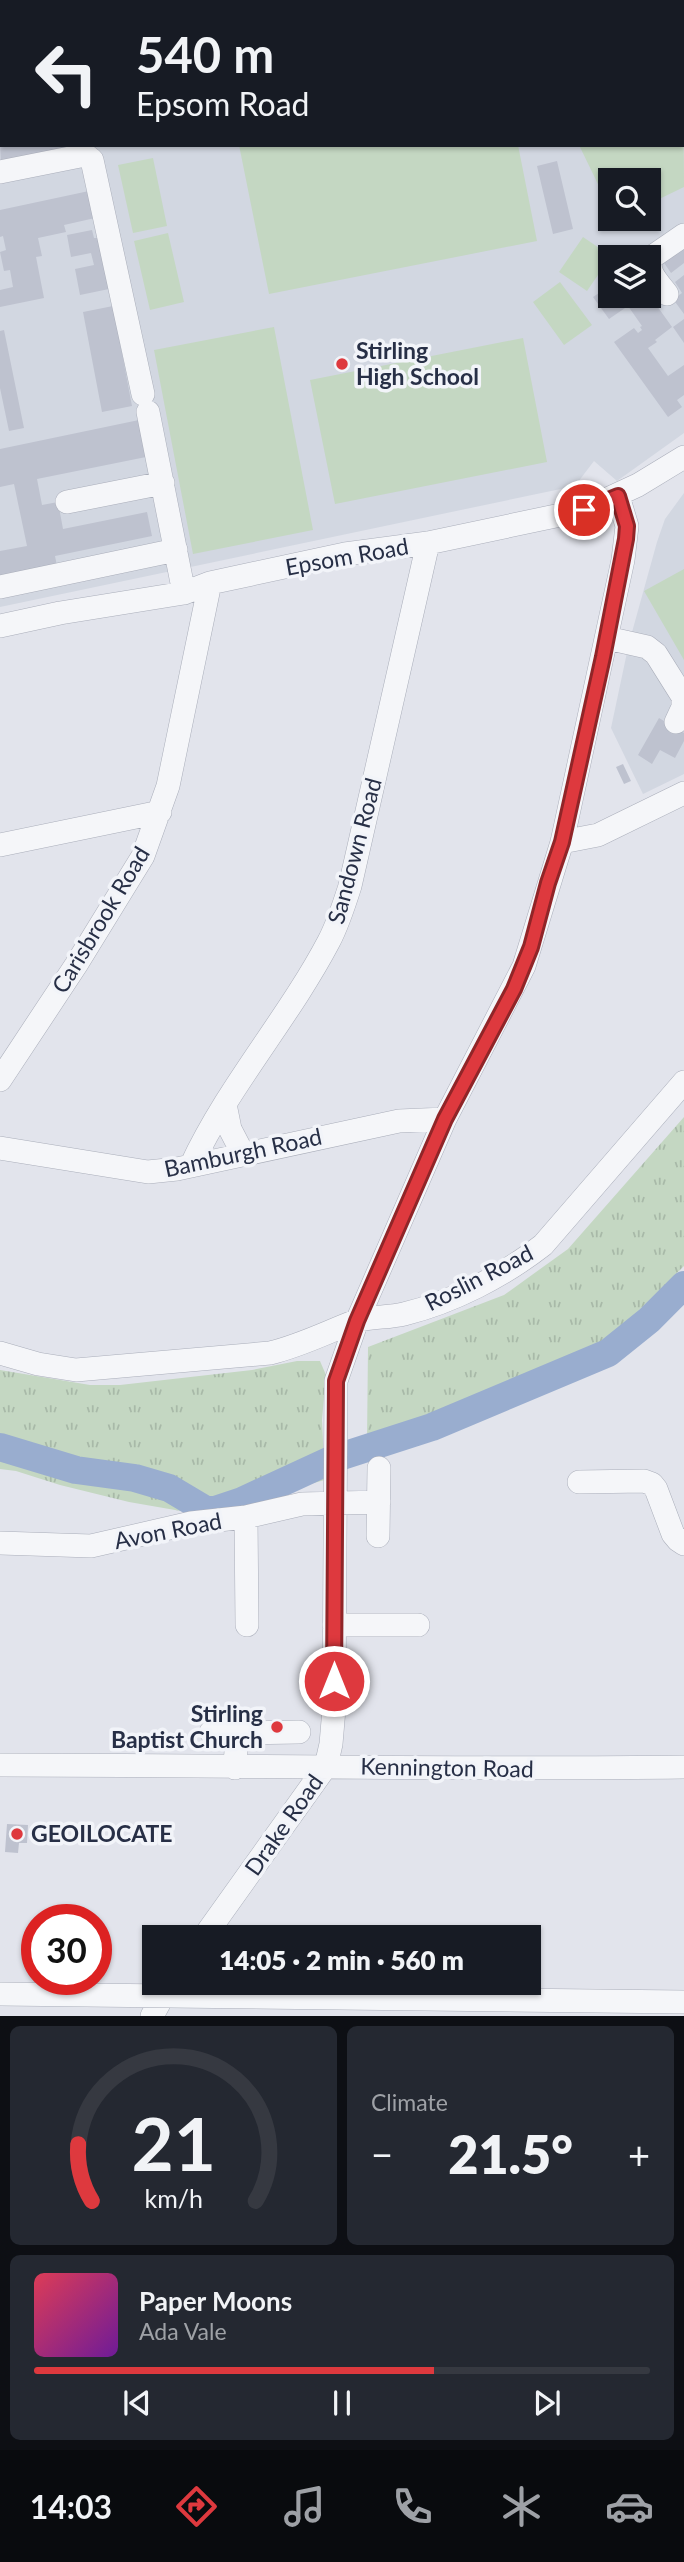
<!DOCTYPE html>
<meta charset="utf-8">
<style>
:root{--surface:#171b24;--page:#242831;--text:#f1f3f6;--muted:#9ea1a6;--line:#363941;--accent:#de393e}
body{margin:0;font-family:Lato,sans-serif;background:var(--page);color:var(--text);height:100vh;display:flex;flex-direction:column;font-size:26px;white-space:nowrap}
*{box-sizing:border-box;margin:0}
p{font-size:23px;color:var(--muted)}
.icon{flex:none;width:38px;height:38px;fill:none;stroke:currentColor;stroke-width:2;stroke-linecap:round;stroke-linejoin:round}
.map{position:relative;height:2016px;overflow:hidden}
.sheet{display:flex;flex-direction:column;gap:10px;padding:10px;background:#0d0f14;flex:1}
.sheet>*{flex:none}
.banner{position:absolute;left:0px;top:0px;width:684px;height:147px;box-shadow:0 2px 5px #0004;background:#171b24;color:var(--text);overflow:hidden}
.controls{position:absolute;left:598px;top:168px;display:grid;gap:14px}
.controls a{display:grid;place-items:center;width:63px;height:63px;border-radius:0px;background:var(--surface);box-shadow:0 2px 5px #0004;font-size:35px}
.speed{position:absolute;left:21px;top:1904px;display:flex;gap:14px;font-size:35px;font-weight:700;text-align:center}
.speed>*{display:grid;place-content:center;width:91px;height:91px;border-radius:50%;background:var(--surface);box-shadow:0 2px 5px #0004;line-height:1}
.speed .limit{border:10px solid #d22;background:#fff;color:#111}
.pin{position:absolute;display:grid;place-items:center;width:60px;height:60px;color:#fff;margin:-30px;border:4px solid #fff;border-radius:50%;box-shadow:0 2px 7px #0007}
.me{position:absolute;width:77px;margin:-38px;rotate:0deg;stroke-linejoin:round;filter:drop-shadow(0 0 5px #0008)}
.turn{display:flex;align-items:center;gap:24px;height:147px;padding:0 21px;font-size:32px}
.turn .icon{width:91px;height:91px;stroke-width:2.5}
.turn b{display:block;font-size:49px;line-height:60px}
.big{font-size:52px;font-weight:800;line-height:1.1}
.sheet .card{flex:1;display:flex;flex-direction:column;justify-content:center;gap:10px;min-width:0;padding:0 24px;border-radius:10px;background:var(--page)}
.sheet .dial{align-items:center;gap:0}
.dial svg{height:182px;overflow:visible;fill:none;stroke:var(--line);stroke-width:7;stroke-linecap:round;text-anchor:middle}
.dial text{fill:var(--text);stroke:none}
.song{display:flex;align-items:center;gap:21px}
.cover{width:84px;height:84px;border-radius:10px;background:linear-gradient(135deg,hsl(350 70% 55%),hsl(280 70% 35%))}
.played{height:7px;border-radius:4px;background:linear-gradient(90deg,var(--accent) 65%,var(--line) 65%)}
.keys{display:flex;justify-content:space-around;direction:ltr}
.heat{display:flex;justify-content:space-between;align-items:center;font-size:38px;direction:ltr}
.sheet .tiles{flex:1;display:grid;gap:10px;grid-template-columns:1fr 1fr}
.card:last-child{grid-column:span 2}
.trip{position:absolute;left:142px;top:1925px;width:399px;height:70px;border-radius:0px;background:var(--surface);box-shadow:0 2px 5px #0004;font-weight:800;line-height:70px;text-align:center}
.menu{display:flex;height:112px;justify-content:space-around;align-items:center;background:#090b0e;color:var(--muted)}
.menu .icon{width:49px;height:49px}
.menu .active{color:var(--accent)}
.menu b{font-size:32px;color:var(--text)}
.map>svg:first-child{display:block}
</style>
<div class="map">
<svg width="684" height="2016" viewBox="0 0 684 2016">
<defs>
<pattern id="park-tufts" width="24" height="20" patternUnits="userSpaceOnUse" patternTransform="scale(1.75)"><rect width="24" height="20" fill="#c4d7c2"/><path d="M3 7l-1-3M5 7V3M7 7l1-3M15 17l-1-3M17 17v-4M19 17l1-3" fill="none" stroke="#a8b9a8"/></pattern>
</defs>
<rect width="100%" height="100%" fill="#e2e4ec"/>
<!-- built -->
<path fill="#d2d7e1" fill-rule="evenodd" d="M0 0H684V433L617 481 594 461 575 486 0 607ZM2 2H682V145H2ZM611 180H649V219H611ZM611 257H649V296H611Z
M684 493V774L643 794 611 728 629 643 657 542 665 519Z"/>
<!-- grass -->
<path fill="#c4d7c2" d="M508 0H661L662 2H509Z
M683 44 684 187 649 204V180H611V211L579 145H682Z
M239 145H518L537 241 269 294Z
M153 158 167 226 133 233 118 165Z
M168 233 184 302 150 310 134 241Z
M583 237 611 256 587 291 559 272Z
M560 282 592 325 564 345 533 302Z
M274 327 313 530 193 554 154 350Z
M523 338 547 462 335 504 310 380Z
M684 569V660L644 591Z"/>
<!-- park -->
<path fill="url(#park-tufts)" d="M684 1117V1266L595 1354 367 1441 368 1347 504 1295 568 1249Z
M297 1361H320L326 1375 322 1420 325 1480 310 1484 274 1500 243 1509 198 1514 129 1502 60 1485 16 1471 0 1469V1370L90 1385H120L252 1370Z"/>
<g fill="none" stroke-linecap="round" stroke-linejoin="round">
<!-- river -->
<path stroke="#99adcf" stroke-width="28" d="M0 1447 76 1470 135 1478 169 1488 206 1510H215L242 1501 333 1459 432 1427 608 1353 649 1320 684 1285"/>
</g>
<!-- building -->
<path fill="#bec2cf" d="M0 145H78L1 164Z
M557 161 573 229 553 234 537 166Z
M89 191 95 218 64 225 66 232 38 238 42 256 36 257 44 298 0 307V290L13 287 10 270 4 271 0 252 6 250 3 236 0 237V210Z
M92 230 94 238H98L109 289 80 295 75 269 94 265 91 253 71 257 67 235Z
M684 244V263L671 273 662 260Z
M684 275V314L673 299 682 293 675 282Z
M611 285V296H650L672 327 655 340 657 342 648 348 668 376 684 365V395L677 400 682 407 668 417 614 342 634 328 638 333 642 330 640 327 642 326 628 306 609 319 593 297Z
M113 306 132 406 102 412 83 312Z
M684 319V343L673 327Z
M4 330 24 428 9 431 0 388V331Z
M139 420 146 457 37 479 42 505 58 502 63 529 147 512 152 536 55 556 57 566 0 578V551L27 546 14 484 0 487V449Z
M659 718 684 733V741L675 758 660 750 652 764 638 755Z
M623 764 631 781 624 784 616 767Z
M7 1824 28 1825 27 1843H19L18 1853 5 1852Z"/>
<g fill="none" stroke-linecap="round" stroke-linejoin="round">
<defs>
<path id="minor" d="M0 172 80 156H87L92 160 143 394
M667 294C659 283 645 271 652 257L684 235
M148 412 184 593
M67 502 163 483
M0 587 176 550
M0 626 60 613 184 593 210 583 345 554 428 543 584 510 638 485 684 457
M607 638 647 647 656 654 683 697V707L676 722
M562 842 598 835 684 793
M0 845 160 812
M0 1080 76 965 143 856 168 786 210 583
M225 1104 230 1129 243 1154
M0 1148 148 1172 177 1169 399 1121 445 1119
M191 1166C228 1086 288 1019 329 941 338 924 344 905 350 886L428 543
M0 1353 38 1364 76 1370 270 1353C300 1346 327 1332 356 1321 371 1316 388 1318 404 1314 453 1302 503 1276 543 1245L684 1082
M579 1482 644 1481 652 1484 656 1489 673 1534 678 1540 684 1544
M246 1517 247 1625
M378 1536 379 1468
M0 1543 91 1546 191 1523 246 1517 302 1504 379 1502
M334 1625H418
M211 1732 237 1733
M0 1765C228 1765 456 1770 684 1767
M235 1768 237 1733 299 1732
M204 1937 326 1766 331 1744 334 1709 336 1381 357 1321 445 1119 524 966 562 842 623 560 627 526 618 496
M0 1994 684 2002
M152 2016 169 1985"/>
</defs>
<!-- minor casing -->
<use href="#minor" stroke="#aaaeba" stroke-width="24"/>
<!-- minor -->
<use href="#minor" stroke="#f5f6f9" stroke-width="23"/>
</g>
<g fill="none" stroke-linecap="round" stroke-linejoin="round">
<defs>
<path id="route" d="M334 1681 336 1381 357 1321 445 1119 514 989 531 947 548 883 562 842 603 657 626 539 627 526 618 496 584 510"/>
</defs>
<!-- route casing -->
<use href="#route" stroke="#902528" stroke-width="18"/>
<!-- route -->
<use href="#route" stroke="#de393e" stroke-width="12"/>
</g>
<!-- markers -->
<g fill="#de393e" stroke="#f2f4f9" stroke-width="2.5">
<circle cx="342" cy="364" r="7"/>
<circle cx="277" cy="1727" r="7"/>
<circle cx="17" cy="1834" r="7"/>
</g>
<g text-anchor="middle" stroke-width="7" stroke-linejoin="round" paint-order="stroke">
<!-- poi labels -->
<g font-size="23" font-weight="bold" fill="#272f46" stroke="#f2f4f9" text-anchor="start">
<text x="356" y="359">Stirling<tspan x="356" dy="26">High School</tspan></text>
<text x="263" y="1722" text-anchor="end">Stirling<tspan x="263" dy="26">Baptist Church</tspan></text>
<text x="31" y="1842">GEOILOCATE</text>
</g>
<!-- street labels -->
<g font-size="23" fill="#272f46" stroke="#f2f4f9">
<text transform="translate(347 557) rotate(-10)" y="8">Epsom Road</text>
<text transform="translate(355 851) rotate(-75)" y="8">Sandown Road</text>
<text transform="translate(101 920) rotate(-59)" y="8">Carisbrook Road</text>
<text transform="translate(243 1153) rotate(-12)" y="8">Bamburgh Road</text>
<text transform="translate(479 1278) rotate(-27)" y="8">Roslin Road</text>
<text transform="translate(168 1531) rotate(-11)" y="8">Avon Road</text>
<text transform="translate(447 1768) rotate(1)" y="8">Kennington Road</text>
<text transform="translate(284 1825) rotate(-55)" y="8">Drake Road</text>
</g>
</g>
</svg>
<div class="controls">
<a><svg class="icon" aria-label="search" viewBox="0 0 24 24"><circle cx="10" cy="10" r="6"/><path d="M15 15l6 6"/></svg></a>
<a><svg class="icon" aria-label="layers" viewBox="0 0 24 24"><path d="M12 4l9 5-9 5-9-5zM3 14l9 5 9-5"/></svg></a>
</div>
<div class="speed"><div class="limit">30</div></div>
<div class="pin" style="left:584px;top:510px;background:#d93025"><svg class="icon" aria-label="arrive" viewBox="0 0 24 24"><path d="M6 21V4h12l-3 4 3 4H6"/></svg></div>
<svg class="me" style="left:334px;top:1681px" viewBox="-20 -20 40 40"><circle r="17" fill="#de393e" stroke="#fff" stroke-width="3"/><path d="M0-11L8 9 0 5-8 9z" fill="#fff"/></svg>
<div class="trip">14:05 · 2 min · 560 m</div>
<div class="banner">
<div class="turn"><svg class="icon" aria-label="left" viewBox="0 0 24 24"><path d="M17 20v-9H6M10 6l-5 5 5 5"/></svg><div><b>540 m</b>Epsom Road</div></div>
</div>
</div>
<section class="sheet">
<div class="tiles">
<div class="card dial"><svg viewBox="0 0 100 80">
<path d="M14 69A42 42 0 1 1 86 69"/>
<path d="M14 69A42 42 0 0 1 8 44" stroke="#de393e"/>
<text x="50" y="56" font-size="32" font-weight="700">21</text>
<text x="50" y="72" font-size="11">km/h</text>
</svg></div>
<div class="card"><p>Climate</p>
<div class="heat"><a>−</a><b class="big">21.5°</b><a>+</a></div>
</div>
<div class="card">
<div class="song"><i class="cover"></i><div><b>Paper Moons</b><p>Ada Vale</p></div></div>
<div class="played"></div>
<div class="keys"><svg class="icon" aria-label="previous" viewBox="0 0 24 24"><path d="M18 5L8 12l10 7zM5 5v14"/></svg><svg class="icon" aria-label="pause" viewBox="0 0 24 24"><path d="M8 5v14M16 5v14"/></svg><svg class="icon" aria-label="next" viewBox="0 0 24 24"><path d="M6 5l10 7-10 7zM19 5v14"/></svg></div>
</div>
</div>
</section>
<nav class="menu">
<b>14:03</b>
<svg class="icon active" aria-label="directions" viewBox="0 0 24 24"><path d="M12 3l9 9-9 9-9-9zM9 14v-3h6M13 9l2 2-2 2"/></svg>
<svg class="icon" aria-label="music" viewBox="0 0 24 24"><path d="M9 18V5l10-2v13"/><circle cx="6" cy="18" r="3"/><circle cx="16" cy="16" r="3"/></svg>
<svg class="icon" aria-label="phone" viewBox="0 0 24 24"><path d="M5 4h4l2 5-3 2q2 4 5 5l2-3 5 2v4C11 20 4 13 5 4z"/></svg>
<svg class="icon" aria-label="climate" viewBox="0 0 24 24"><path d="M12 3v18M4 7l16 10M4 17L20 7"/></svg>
<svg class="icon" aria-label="car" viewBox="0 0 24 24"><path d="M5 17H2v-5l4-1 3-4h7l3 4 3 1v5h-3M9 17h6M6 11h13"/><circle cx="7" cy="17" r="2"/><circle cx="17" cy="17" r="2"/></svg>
</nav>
